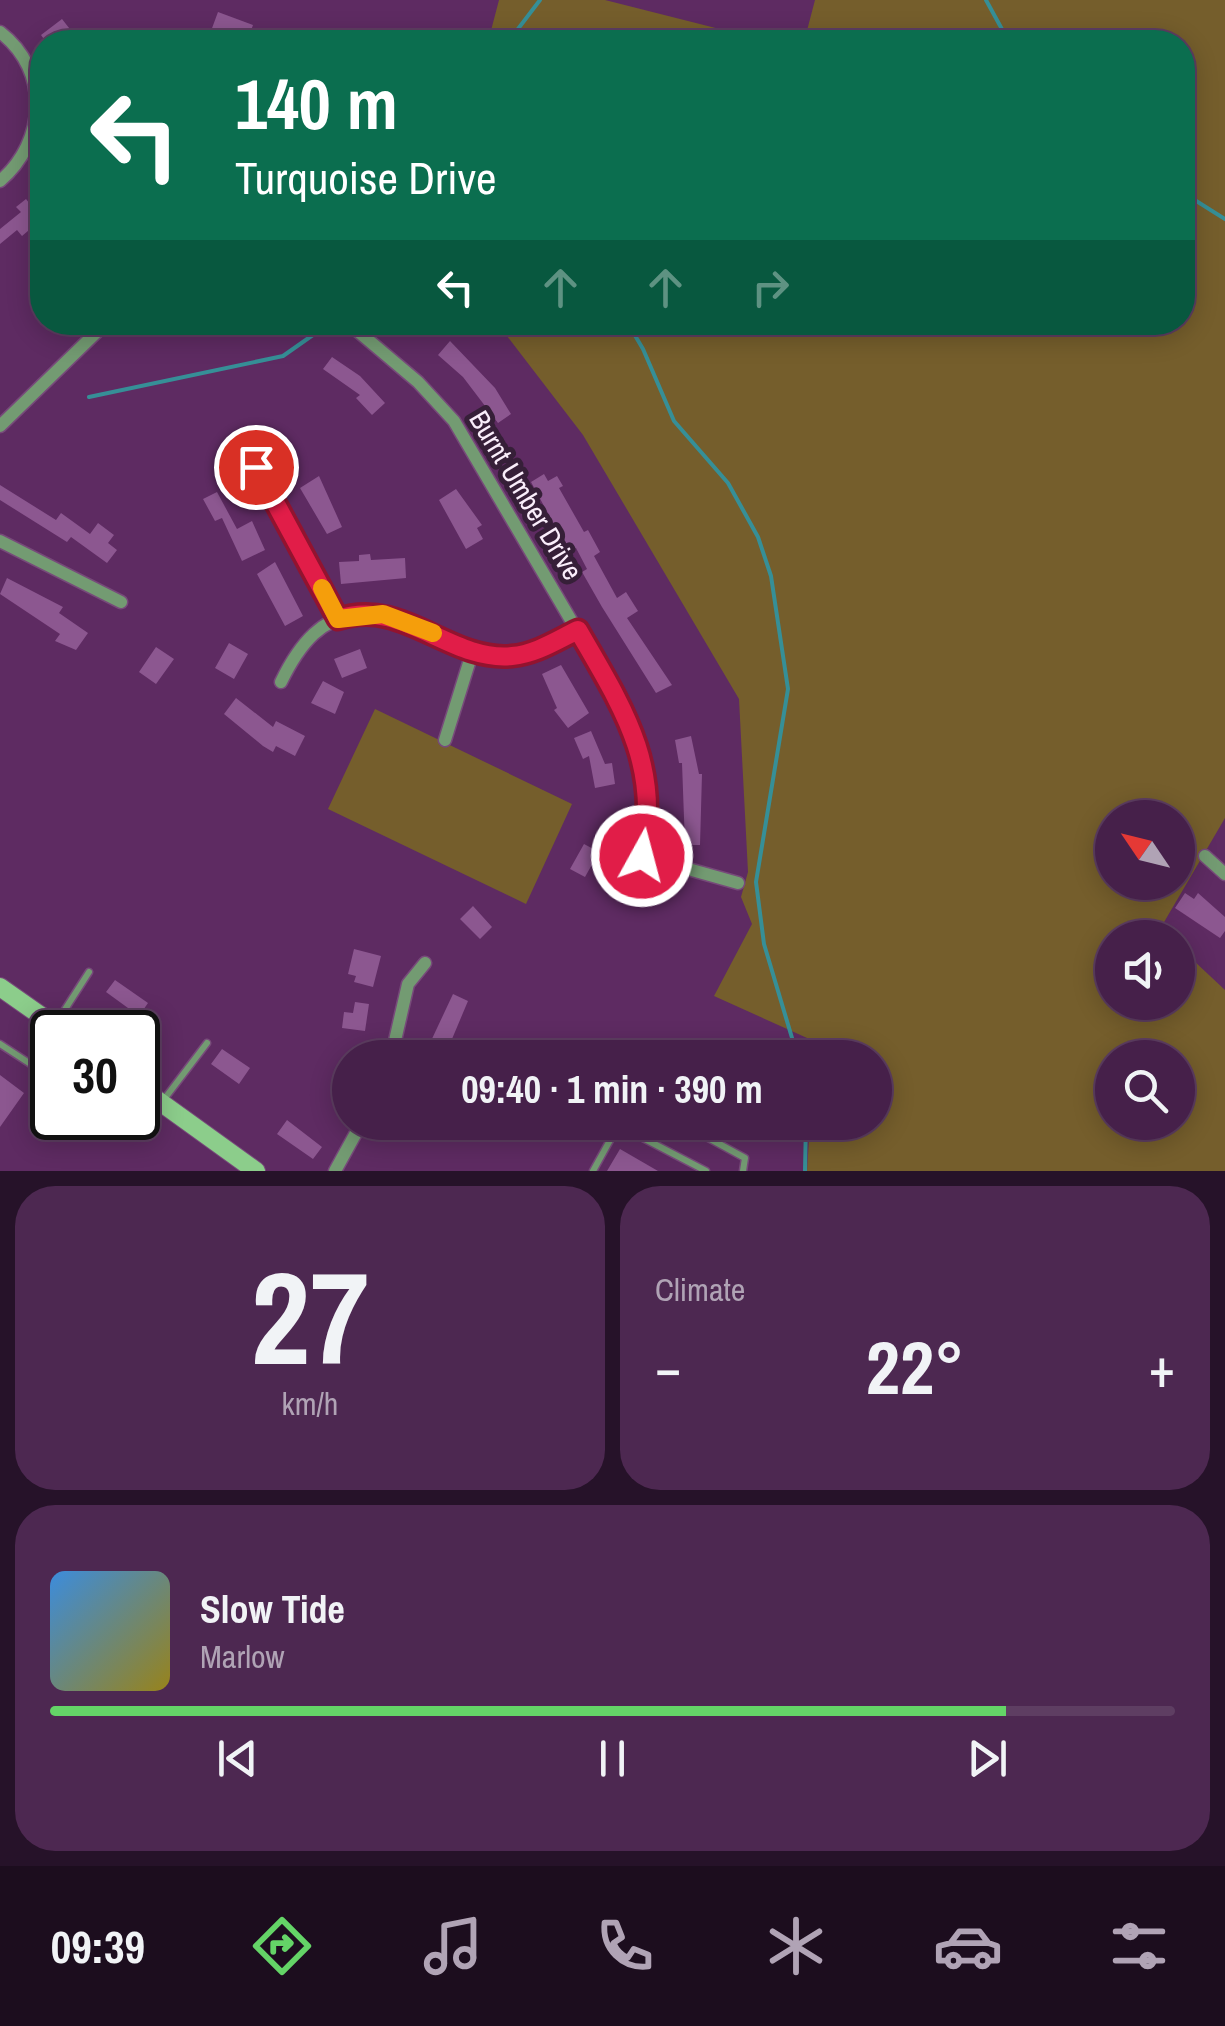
<!DOCTYPE html>
<meta charset="utf-8">
<style>
:root{--surface:#46204a;--page:#4d2851;--text:#f1f3f6;--muted:#b0a3b5;--line:#5e3e62;--accent:#64d467}
body{margin:0;font-family:"Archivo Narrow",sans-serif;background:var(--page);color:var(--text);height:100vh;display:flex;flex-direction:column;font-size:38px;white-space:nowrap}
*{box-sizing:border-box;margin:0}
p{font-size:32px;color:var(--muted)}
.icon{flex:none;width:55px;height:55px;fill:none;stroke:currentColor;stroke-width:2;stroke-linecap:round;stroke-linejoin:round}
.map{position:relative;height:1171px;overflow:hidden}
.details{display:flex;flex-direction:column;gap:15px;padding:15px;background:#261229;flex:1}
.details>*{flex:none}
.top-card{position:absolute;left:30px;top:30px;width:1165px;height:305px;border-radius:40px;box-shadow:0 5px 25px #0003,0 0 0 2px var(--line);background:#0b6e4f;color:#fff;overflow:hidden}
.needle{width:65px;rotate:305deg}
.buttons{position:absolute;left:1095px;top:800px;display:grid;gap:20px}
.buttons a{display:grid;place-items:center;width:100px;height:100px;border-radius:50%;background:var(--surface);box-shadow:0 5px 25px #0003,0 0 0 2px var(--line);font-size:50px}
.speed{position:absolute;left:30px;top:1010px;display:flex;gap:20px;font-size:50px;font-weight:700;text-align:center}
.speed>*{display:grid;place-content:center;width:130px;height:130px;border-radius:50%;background:var(--surface);box-shadow:0 5px 25px #0003,0 0 0 2px var(--line);line-height:1}
.speed .limit{border:5px solid #111;border-radius:15px;background:#fff;color:#111}
.pin{position:absolute;display:grid;place-items:center;width:85px;height:85px;color:#fff;margin:-42px;border:5px solid #fff;border-radius:50%;box-shadow:0 2px 10px #0007}
.me{position:absolute;width:110px;margin:-55px;rotate:7deg;stroke-linejoin:round;filter:drop-shadow(0 0 8px #0008)}
.turn{display:flex;align-items:center;gap:35px;height:210px;padding:0 40px;font-size:45px}
.turn .icon{width:130px;height:130px;stroke-width:2.5}
.turn b{display:block;font-size:70px;line-height:85px}
.lanes{display:flex;align-items:center;height:95px;padding:0 40px;background:#0003;justify-content:center;gap:50px;direction:ltr}
.lanes .off{opacity:.35}
.big{font-size:75px;font-weight:800;line-height:1.1}
.details .card{flex:1;display:flex;flex-direction:column;justify-content:center;gap:15px;min-width:0;padding:0 35px;border-radius:40px;background:var(--page)}
.details .dial{align-items:center;gap:0}
.dial b{font-size:130px;line-height:1}
.song{display:flex;align-items:center;gap:30px}
.cover{width:120px;height:120px;border-radius:15px;background:linear-gradient(135deg,hsl(210 70% 55%),hsl(50 70% 35%))}
.played{height:10px;border-radius:5px;background:linear-gradient(90deg,var(--accent) 85%,var(--line) 85%)}
.keys{display:flex;justify-content:space-around;direction:ltr}
.heat{display:flex;justify-content:space-between;align-items:center;font-size:55px;direction:ltr}
.details .tiles{flex:1;display:grid;gap:15px;grid-template-columns:1fr 1fr}
.card:last-child{grid-column:span 2}
.trip{position:absolute;left:332px;top:1040px;width:560px;height:100px;border-radius:50px;background:var(--surface);box-shadow:0 5px 25px #0003,0 0 0 2px var(--line);font-weight:800;line-height:100px;text-align:center}
.tabs{display:flex;height:160px;justify-content:space-around;align-items:center;background:#1c0d1e;color:var(--muted)}
.tabs .icon{width:70px;height:70px}
.tabs .current{color:var(--accent)}
.tabs b{font-size:45px;color:var(--text)}
.map>svg:first-child{display:block}
</style>
<div class="map">
<svg width="1225" height="1171" viewBox="0 0 1225 1171">
<rect width="100%" height="100%" fill="#5e2b62"/>
<!-- green -->
<path fill="#755e2c" fill-rule="evenodd" d="M499 0H605L771 42H488Z
M815 0H1225V818L1160 929 1168 937 1112 938V1002H1178V946L1225 990V1171H807L810 1123 875 1122V1058L815 1057 816 1042 714 996 752 924 741 897 748 872 739 699 583 435 497 323 1182 322V42H804ZM1112 818H1178V882H1112ZM1112 1058H1178V1122H1112Z
M375 709 572 804 526 904 328 809Z"/>
<g fill="none" stroke-linecap="round" stroke-linejoin="round">
<!-- stream -->
<path stroke="#368f97" stroke-width="4" d="M986 0 1009 42
M508 42 540 0
M1182 192 1225 219
M627 322 643 349 674 421 728 483 758 537 771 576 788 689 756 882 764 944 798 1058
M89 397 283 356 320 330
M805 1171 806 1122"/>
</g>
<!-- building -->
<path fill="#8c5790" d="M218 12 253 25 247 42 208 39Z
M62 19 80 42H46L41 35Z
M42 195V219L22 236 17 230 0 244V229L21 212 16 207 26 199 33 208Z
M450 341 495 388 511 414 498 423 463 377 438 355Z
M332 357 360 376 385 403 372 415 356 398 360 395 323 369Z
M544 474 548 481 557 476 563 486 559 488 584 532 588 530 600 552 594 556 617 598 626 592 638 611 627 618 672 685 656 693 602 607 582 572 587 569 576 548 569 552 531 482Z
M319 476 342 527 327 534 300 488Z
M0 485 56 520 61 513 90 534 98 523 114 535 108 543 117 550 107 563 71 537 67 542 0 500Z
M456 489 482 525 477 528 483 539 466 549 439 500Z
M217 492 237 529 252 521 265 550 242 561 222 518 215 521 203 499Z
M370 554 371 560 405 558 406 578 341 584 339 562 359 561V555Z
M275 562 303 616 285 626 257 574Z
M7 578 63 607 59 613 88 633 76 650 55 641 60 634 0 594Z
M229 643 248 654 234 679 215 668Z
M156 647 174 659 156 684 139 672Z
M360 649 367 668 342 678 334 659Z
M561 665 589 713 568 728 554 710 557 708 542 674Z
M323 681 344 692 335 714 311 703Z
M236 698 273 727 276 721 305 736 295 756 276 746 273 752 263 746 224 714Z
M591 731 605 764 612 763 615 784 595 788 589 756 583 759 574 738Z
M691 736 699 774H702L700 845H685L682 763H679L675 740Z
M584 844 599 852 585 877 570 869Z
M1185 893 1194 899 1198 893 1225 917V931L1220 938 1175 908Z
M473 906 492 927 480 939 460 919Z
M354 949 381 956 373 987 354 982 356 976 348 974Z
M115 980 148 1003 139 1016 106 992Z
M453 994 468 1001 444 1058H423Z
M355 1002 369 1004 365 1031 342 1028 344 1012 353 1013Z
M222 1049 250 1068 239 1084 211 1064Z
M0 1075 24 1093 0 1127Z
M287 1120 322 1147 313 1159 277 1134Z
M620 1149 658 1171H607Z"/>
<g fill="none" stroke-linecap="round" stroke-linejoin="round">
<defs>
<path id="lane" d="M55 1025 89 972
M0 1044 52 1078
M162 1102 207 1043
M679 1122 745 1158 743 1171
M618 1125 706 1171
M593 1171 619 1124"/>
<path id="street" d="M0 32C51 71 46 142 0 181
M347 322 418 382 454 421 626 714C651 777 654 832 626 894
M0 426 107 322
M256 467 338 619
M0 541 121 602
M281 682C323 595 370 606 447 639 463 646 480 655 498 656 527 659 553 642 578 630
M445 740 473 650
M642 856 738 883
M1205 856 1225 874
M391 1058 408 984 425 963
M335 1171 362 1122"/>
<path id="secondary" d="M0 987 64 1032
M138 1086 256 1171"/>
</defs>
<!-- lane casing -->
<use href="#lane" stroke="#774a7a" stroke-width="9"/>
<!-- street casing -->
<use href="#street" stroke="#774a7a" stroke-width="15"/>
<!-- secondary casing -->
<use href="#secondary" stroke="#774a7a" stroke-width="20"/>
<!-- lane -->
<use href="#lane" stroke="#739b72" stroke-width="6"/>
<!-- street -->
<use href="#street" stroke="#739b72" stroke-width="12"/>
<!-- secondary -->
<use href="#secondary" stroke="#8ccd8b" stroke-width="18"/>
</g>
<g fill="none" stroke-linecap="round" stroke-linejoin="round">
<defs>
<path id="route" d="M256 467 338 619C403 597 449 662 512 656 536 654 557 640 578 630 621 705 662 765 642 856"/>
</defs>
<!-- route casing -->
<use href="#route" stroke="#92132f" stroke-width="25"/>
<!-- route -->
<use href="#route" stroke="#e11d48" stroke-width="18"/>
<!-- slow -->
<path stroke="#f59e0b" stroke-width="18" d="M322 588 338 619 383 614 433 633"/>
</g>
<g text-anchor="middle" stroke-width="10" stroke-linejoin="round" paint-order="stroke">
<!-- street labels -->
<g font-size="28" fill="#faeefb" stroke="#361f38">
<text transform="translate(526 495) rotate(59)" y="10">Burnt Umber Drive</text>
</g>
</g>
</svg>
<div class="buttons">
<a><svg class="needle" viewBox="-14 -14 28 28"><path d="M0-13l5 13h-10z" fill="#e53935"/><path d="M0 13l5-13h-10z" fill="#b0a3b5"/></svg></a>
<a><svg class="icon" aria-label="sound" viewBox="0 0 24 24"><path d="M4 9h4l5-4v14l-5-4H4zM17 9q2 3 0 6"/></svg></a>
<a><svg class="icon" aria-label="search" viewBox="0 0 24 24"><circle cx="10" cy="10" r="6"/><path d="M15 15l6 6"/></svg></a>
</div>
<div class="speed"><div class="limit">30</div></div>
<div class="pin" style="left:256px;top:467px;background:#d93025"><svg class="icon" aria-label="arrive" viewBox="0 0 24 24"><path d="M6 21V4h12l-3 4 3 4H6"/></svg></div>
<svg class="me" style="left:642px;top:856px" viewBox="-20 -20 40 40"><circle r="17" fill="#e11d48" stroke="#fff" stroke-width="3"/><path d="M0-11L8 9 0 5-8 9z" fill="#fff"/></svg>
<div class="trip">09:40 · 1 min · 390 m</div>
<div class="top-card">
<div class="turn"><svg class="icon" aria-label="left" viewBox="0 0 24 24"><path d="M17 20v-9H6M10 6l-5 5 5 5"/></svg><div><b>140 m</b>Turquoise Drive</div></div>
<div class="lanes"><svg class="icon" aria-label="left" viewBox="0 0 24 24"><path d="M17 20v-9H6M10 6l-5 5 5 5"/></svg><svg class="icon off" aria-label="ahead" viewBox="0 0 24 24"><path d="M12 20V5M6 11l6-6 6 6"/></svg><svg class="icon off" aria-label="ahead" viewBox="0 0 24 24"><path d="M12 20V5M6 11l6-6 6 6"/></svg><svg class="icon off" aria-label="right" viewBox="0 0 24 24"><path d="M7 20v-9h11M14 6l5 5-5 5"/></svg></div>
</div>
</div>
<section class="details">
<div class="tiles">
<div class="card dial"><b>27</b><p>km/h</p></div>
<div class="card"><p>Climate</p>
<div class="heat"><a>−</a><b class="big">22°</b><a>+</a></div>
</div>
<div class="card">
<div class="song"><i class="cover"></i><div><b>Slow Tide</b><p>Marlow</p></div></div>
<div class="played"></div>
<div class="keys"><svg class="icon" aria-label="previous" viewBox="0 0 24 24"><path d="M18 5L8 12l10 7zM5 5v14"/></svg><svg class="icon" aria-label="pause" viewBox="0 0 24 24"><path d="M8 5v14M16 5v14"/></svg><svg class="icon" aria-label="next" viewBox="0 0 24 24"><path d="M6 5l10 7-10 7zM19 5v14"/></svg></div>
</div>
</div>
</section>
<nav class="tabs">
<b>09:39</b>
<svg class="icon current" aria-label="directions" viewBox="0 0 24 24"><path d="M12 3l9 9-9 9-9-9zM9 14v-3h6M13 9l2 2-2 2"/></svg>
<svg class="icon" aria-label="music" viewBox="0 0 24 24"><path d="M9 18V5l10-2v13"/><circle cx="6" cy="18" r="3"/><circle cx="16" cy="16" r="3"/></svg>
<svg class="icon" aria-label="phone" viewBox="0 0 24 24"><path d="M5 4h4l2 5-3 2q2 4 5 5l2-3 5 2v4C11 20 4 13 5 4z"/></svg>
<svg class="icon" aria-label="climate" viewBox="0 0 24 24"><path d="M12 3v18M4 7l16 10M4 17L20 7"/></svg>
<svg class="icon" aria-label="car" viewBox="0 0 24 24"><path d="M5 17H2v-5l4-1 3-4h7l3 4 3 1v5h-3M9 17h6M6 11h13"/><circle cx="7" cy="17" r="2"/><circle cx="17" cy="17" r="2"/></svg>
<svg class="icon" aria-label="filters" viewBox="0 0 24 24"><path d="M4 7h16M4 17h16"/><circle cx="9" cy="7" r="2"/><circle cx="15" cy="17" r="2"/></svg>
</nav>
